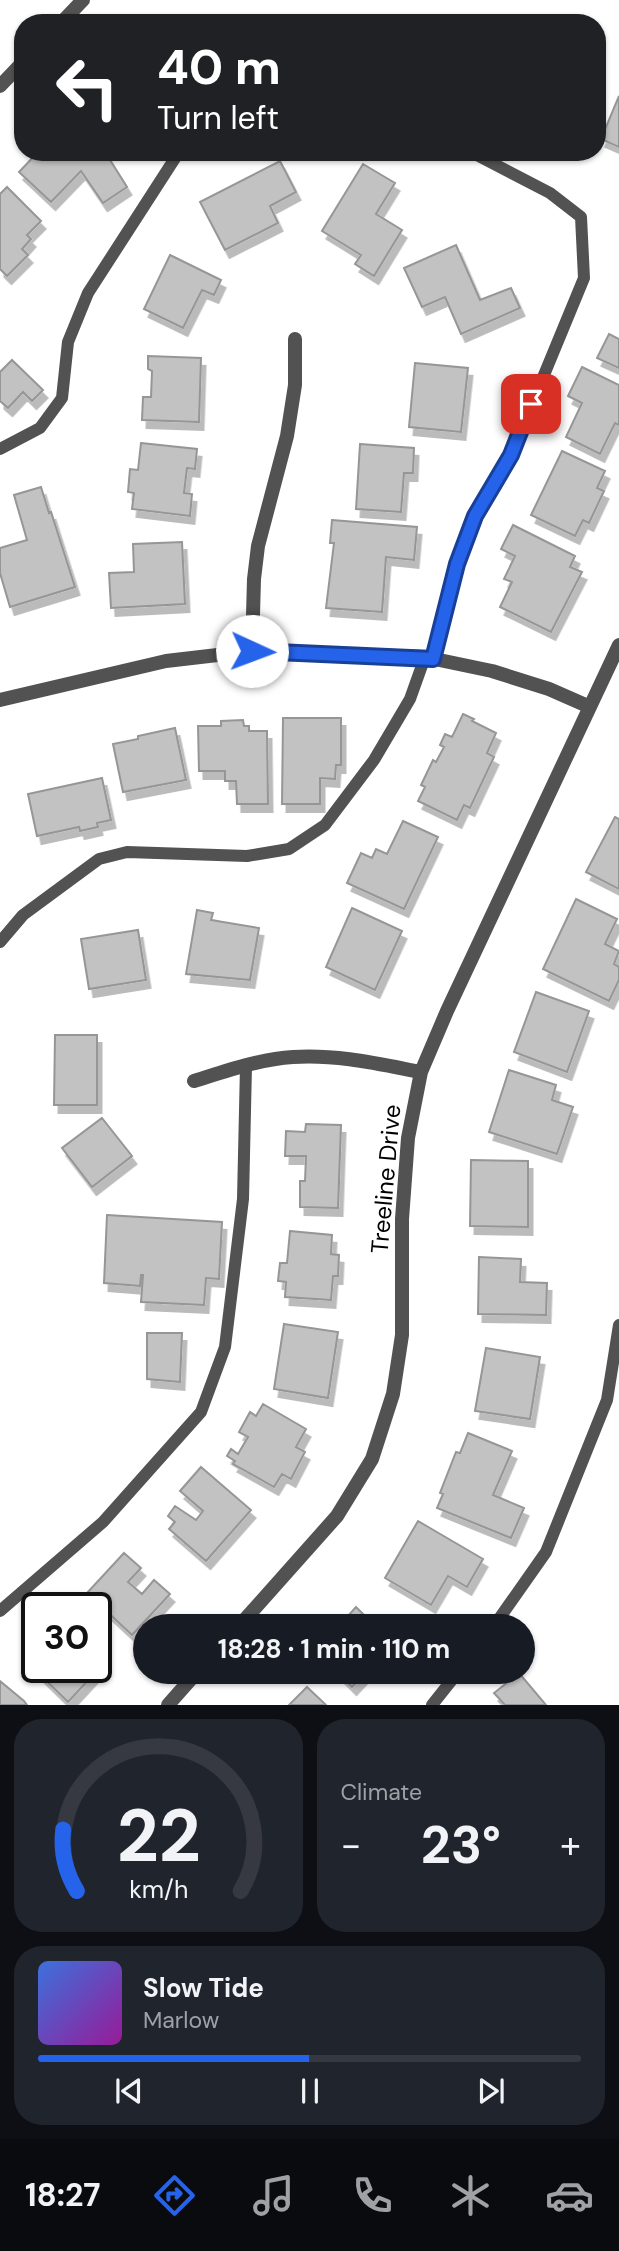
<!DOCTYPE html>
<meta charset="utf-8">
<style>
:root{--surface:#171b24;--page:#20242c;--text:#f1f3f6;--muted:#9ea1a6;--line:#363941;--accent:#2563eb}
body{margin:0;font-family:"DM Sans",sans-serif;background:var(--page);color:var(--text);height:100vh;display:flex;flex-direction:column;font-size:26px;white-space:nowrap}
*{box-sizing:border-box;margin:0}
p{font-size:23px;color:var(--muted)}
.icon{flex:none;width:38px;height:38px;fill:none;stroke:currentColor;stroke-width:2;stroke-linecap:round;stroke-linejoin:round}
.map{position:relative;height:1705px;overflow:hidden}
.details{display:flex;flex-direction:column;gap:14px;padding:14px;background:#0d0f14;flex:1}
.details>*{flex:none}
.banner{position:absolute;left:14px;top:14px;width:592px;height:147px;border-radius:28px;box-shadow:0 2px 5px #0004;background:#202124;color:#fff;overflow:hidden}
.speed{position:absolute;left:21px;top:1592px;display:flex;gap:14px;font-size:35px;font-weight:700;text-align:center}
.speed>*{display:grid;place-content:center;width:91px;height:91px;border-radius:50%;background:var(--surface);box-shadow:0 2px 5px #0004;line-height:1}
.speed .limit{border:4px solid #111;border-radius:10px;background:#fff;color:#111}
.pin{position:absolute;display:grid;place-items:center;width:60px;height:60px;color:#fff;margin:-30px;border-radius:14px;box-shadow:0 4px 10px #0006}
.me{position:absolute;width:77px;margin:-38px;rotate:92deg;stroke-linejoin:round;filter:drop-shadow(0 0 5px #0008)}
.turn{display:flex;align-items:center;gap:24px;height:147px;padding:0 28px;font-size:32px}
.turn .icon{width:91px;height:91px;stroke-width:2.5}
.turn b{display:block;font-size:49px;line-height:60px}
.big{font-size:52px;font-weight:700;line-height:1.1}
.details .card{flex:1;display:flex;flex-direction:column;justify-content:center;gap:10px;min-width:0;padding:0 24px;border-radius:28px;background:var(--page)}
.details .dial{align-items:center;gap:0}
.dial svg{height:182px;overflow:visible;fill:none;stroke:var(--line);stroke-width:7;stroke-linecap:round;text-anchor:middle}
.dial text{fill:var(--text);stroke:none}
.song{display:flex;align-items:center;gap:21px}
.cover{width:84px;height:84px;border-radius:10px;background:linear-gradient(135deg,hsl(220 70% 55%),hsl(300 70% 35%))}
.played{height:7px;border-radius:4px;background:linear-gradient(90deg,var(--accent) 50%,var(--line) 50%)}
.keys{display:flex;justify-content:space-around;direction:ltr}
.heat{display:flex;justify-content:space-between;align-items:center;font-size:38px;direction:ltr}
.details .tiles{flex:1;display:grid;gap:14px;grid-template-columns:1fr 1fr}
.card:last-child{grid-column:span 2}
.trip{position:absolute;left:133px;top:1614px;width:402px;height:70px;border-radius:35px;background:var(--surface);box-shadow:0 2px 5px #0004;font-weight:700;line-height:70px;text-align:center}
.tabs{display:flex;height:112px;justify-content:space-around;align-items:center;background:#090b0e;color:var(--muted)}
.tabs .icon{width:49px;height:49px}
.tabs .current{color:var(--accent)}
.tabs b{font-size:32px;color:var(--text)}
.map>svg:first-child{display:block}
</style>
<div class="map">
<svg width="619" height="1705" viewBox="0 0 619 1705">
<defs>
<filter id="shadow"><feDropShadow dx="4.5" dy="8" stdDeviation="0" flood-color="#0004"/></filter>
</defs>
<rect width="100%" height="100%" fill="#fff"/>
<!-- building -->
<path fill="#c2c2c2" stroke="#969696" stroke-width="2" filter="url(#shadow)" d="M619 96V147L601 139Z
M105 152 127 187 103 203 81 171 51 202 19 172 38 152Z
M280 161 296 192 270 206 278 223 225 250 200 202Z
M363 164 395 183 376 214 402 230 374 276 355 264 361 255 322 231Z
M7 187 41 221 27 235 31 239 22 249 28 255 7 276 0 269V194Z
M456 245 480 300 511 288 520 308 461 334 445 297 422 307 404 268Z
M170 255 221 280 214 295 202 290 183 328 144 309Z
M609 334 619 339V368L597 358Z
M148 356 201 358 199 422 142 420 143 397H151L152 371 148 369Z
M12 360 43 390 32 401 23 392 8 408 0 401V372Z
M415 363 468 368 461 432 409 427Z
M582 367 619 385V425L615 423 600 454 566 437 582 403 568 396Z
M141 443 197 449 195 469 187 468 184 493 192 494 190 516 132 509 134 493 128 492 130 469 138 470Z
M360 444 414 448 413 473H404L401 512 356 509Z
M562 451 605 471 597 488 604 491 589 523 583 520 575 536 531 515Z
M41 487 49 513 51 512 75 587 10 607 0 573V548L27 540 14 495Z
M332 520 417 527 414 560 386 557 382 612 326 608 334 543H330Z
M513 525 575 556 570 567 582 572 551 632 500 607 512 582 504 579 515 556 501 549Z
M182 542 185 604 111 608 109 573 134 572 133 544Z
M463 714 474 719 472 721 496 733 487 753 494 757 470 808 464 805 457 820 418 801 425 787 421 785 433 760 436 762 444 747 440 745 445 734 452 737Z
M283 718H341V765H336L335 779 320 778V804H282Z
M243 720 244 726H249V731H267L268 804H237L236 781H225V771H199L198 726H221V721Z
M175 728 186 780 123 792 113 744 138 739V736Z
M102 778 111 820 97 823 98 827 80 831 79 827 37 836 28 794Z
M615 817 619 819V889L586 872Z
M403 821 438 837 404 909 347 883 361 853 372 858 376 849 387 854Z
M576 899 617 919 605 944 619 951 614 964 619 967V980L609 1001 543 969Z
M352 908 402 931 375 990 326 967Z
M197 910 213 913 211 920 259 928 250 980 186 974Z
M138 930 146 980 89 989 81 939Z
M536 992 589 1011 567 1072 514 1052Z
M55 1035H97V1105H54Z
M509 1070 556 1085 552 1100 573 1107 557 1154 489 1132Z
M102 1118 132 1156 92 1187 62 1148Z
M306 1124 341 1125 338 1208 300 1207V1181H305L306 1156H285L286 1131 305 1132Z
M471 1160 528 1161V1227L470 1226Z
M107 1215 222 1222 219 1279 206 1278 204 1305 141 1302 143 1275H141L140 1286 104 1283Z
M290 1231 332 1235 331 1254 339 1255 338 1276H333L331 1300 285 1297 286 1282 278 1281 280 1263H287Z
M479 1257 521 1259 520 1282 547 1283 546 1315 478 1314Z
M284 1324 338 1332 328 1398 274 1389Z
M147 1333H182L180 1382 147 1379Z
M486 1348 540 1357 530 1419 475 1411Z
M263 1404 306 1429 296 1447 305 1452 291 1479 282 1474 274 1487 233 1464 235 1461 227 1456 231 1449 238 1454 248 1437 239 1432 250 1412 256 1416Z
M468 1433 512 1451 493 1495 524 1508 511 1538 437 1508 443 1494 440 1493 456 1452 460 1453Z
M201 1467 251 1510 206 1561 169 1529 175 1522 168 1516 175 1506 196 1520 203 1511 180 1491Z
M418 1521 483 1559 467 1587 448 1576 431 1605 385 1578Z
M124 1553 141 1568 128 1582 142 1594 154 1580 170 1594 132 1635 87 1593Z
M356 1607 375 1626H339Z
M37 1661V1668H88L94 1674 68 1702 32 1667Z
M336 1671H367L352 1687Z
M519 1673 546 1705H505L494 1693Z
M0 1681 24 1701 27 1705H0Z
M307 1687 326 1705H289Z"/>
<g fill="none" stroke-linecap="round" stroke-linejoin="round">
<!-- service -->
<path stroke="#525252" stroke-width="12" d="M0 449 40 428 62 398 68 342 88 293 179 152
M433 659 457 564 475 516 511 455 584 278 581 217 550 193 471 152
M0 942 23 915 99 859 127 852 247 856 289 849 325 825 374 760 410 699 425 657
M0 1611 103 1522 201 1412 225 1347 243 1199 246 1066
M494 1626 546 1552 607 1400 619 1325
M432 1705 459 1671"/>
<!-- minor -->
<path stroke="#525252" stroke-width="14" d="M61 23 83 0
M0 86 23 62
M252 651 254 579 258 546 287 436 295 385V339
M0 700 166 661 252 651 425 657 492 671 549 689 590 707
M194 1081C226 1071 260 1059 293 1057 336 1054 379 1064 421 1072
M239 1626 337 1516 372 1459 393 1394 402 1335V1219L408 1138 421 1072 447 1011 619 645
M168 1705 198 1671"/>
</g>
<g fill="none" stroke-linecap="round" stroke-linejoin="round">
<defs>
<path id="route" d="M252 651 433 659 457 564 475 516 511 455 531 404"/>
</defs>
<!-- route casing -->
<use href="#route" stroke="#184099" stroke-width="18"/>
<!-- route -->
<use href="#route" stroke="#2563eb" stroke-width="12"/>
</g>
<g text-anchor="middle" stroke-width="5" stroke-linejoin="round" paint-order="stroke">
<!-- street labels -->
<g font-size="24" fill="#000" stroke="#fff">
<text transform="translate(386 1179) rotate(-85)" y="8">Treeline Drive</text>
</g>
</g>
</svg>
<div class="speed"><div class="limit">30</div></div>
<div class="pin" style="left:531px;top:404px;background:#d93025"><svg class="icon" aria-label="arrive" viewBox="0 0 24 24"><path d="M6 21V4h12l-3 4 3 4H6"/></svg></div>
<svg class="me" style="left:252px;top:651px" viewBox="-20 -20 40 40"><circle r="19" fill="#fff"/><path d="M0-13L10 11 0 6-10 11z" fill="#2563eb"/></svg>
<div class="trip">18:28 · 1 min · 110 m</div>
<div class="banner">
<div class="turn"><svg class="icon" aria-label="left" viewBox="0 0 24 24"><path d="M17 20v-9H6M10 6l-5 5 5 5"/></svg><div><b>40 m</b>Turn left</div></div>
</div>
</div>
<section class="details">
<div class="tiles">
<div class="card dial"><svg viewBox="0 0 100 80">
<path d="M14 69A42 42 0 1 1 86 69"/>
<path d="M14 69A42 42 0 0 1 8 42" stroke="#2563eb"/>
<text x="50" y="56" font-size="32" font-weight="700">22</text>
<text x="50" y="72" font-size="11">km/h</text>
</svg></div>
<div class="card"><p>Climate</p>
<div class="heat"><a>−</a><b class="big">23°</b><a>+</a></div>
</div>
<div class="card">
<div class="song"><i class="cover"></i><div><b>Slow Tide</b><p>Marlow</p></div></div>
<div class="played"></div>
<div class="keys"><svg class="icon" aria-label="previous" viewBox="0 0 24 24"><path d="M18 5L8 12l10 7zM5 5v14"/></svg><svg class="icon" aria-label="pause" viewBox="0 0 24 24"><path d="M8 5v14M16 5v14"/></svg><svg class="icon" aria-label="next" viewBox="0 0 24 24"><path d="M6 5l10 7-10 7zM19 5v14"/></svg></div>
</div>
</div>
</section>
<nav class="tabs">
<b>18:27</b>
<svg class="icon current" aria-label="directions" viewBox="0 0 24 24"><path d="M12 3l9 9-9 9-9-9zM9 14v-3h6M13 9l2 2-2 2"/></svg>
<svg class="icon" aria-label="music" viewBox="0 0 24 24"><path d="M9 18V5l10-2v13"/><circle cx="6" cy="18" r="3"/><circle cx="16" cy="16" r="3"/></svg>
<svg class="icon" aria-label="phone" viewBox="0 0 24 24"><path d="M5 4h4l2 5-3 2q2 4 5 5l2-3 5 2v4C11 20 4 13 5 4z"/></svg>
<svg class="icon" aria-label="climate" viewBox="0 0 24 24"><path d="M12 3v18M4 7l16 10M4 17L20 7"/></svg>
<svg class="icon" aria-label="car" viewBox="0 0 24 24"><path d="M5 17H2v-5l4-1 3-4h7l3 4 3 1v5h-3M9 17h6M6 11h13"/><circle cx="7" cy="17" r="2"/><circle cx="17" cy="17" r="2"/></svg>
</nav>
